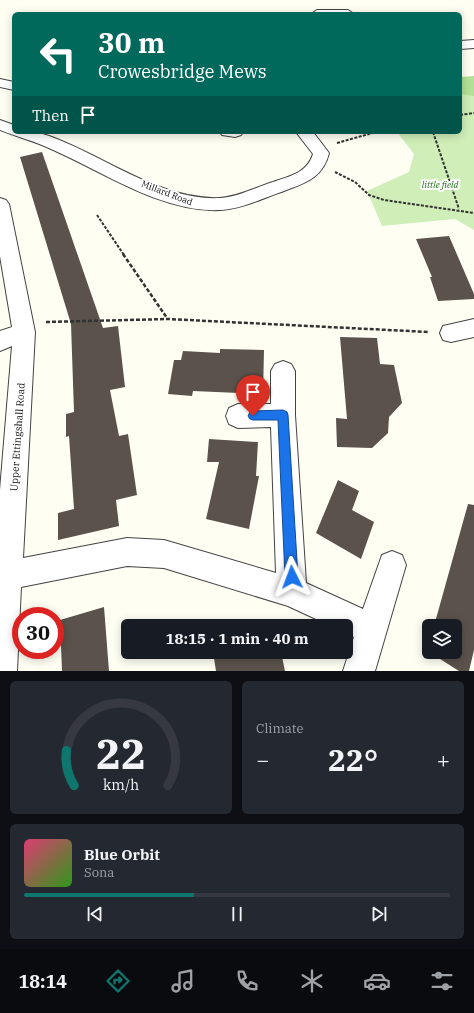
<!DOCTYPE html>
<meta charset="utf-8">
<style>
:root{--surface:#171b24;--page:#242831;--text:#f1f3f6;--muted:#9ea1a6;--line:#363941;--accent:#0f766e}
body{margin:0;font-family:"IBM Plex Serif",serif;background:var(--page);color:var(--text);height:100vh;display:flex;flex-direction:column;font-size:15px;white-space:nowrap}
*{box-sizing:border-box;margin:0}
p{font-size:13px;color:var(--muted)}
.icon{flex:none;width:22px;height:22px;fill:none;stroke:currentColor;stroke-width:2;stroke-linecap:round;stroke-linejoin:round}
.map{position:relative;height:671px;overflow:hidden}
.drawer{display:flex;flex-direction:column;gap:10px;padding:10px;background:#0d0f14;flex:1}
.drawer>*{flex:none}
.top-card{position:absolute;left:12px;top:12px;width:450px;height:122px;border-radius:6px;box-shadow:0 2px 10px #0003;background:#00695c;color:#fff;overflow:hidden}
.controls{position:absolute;left:422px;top:619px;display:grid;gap:8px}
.controls a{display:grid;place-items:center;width:40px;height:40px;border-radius:6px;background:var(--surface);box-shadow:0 2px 10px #0003;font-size:20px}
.speed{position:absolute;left:12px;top:607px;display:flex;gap:8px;font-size:20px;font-weight:700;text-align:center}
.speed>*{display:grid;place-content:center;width:52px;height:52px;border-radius:50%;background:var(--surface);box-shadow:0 2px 10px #0003;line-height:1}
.speed .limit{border:6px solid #d22;background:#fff;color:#111}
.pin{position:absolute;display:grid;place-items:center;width:34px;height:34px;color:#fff;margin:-41px -17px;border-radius:50% 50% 50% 0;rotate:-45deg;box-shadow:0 0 4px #0007}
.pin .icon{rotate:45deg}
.me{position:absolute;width:44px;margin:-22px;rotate:357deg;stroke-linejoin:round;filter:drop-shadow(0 0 3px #0008)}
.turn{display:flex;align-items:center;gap:14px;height:84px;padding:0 20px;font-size:18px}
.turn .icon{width:52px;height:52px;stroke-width:2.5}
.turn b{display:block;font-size:28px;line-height:34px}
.then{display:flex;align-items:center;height:38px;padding:0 20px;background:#0003;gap:8px;font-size:15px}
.big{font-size:30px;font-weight:800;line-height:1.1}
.drawer .widget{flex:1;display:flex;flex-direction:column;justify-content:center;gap:6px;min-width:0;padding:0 14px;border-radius:6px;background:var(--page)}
.drawer .dial{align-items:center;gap:0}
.dial svg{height:104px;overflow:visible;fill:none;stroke:var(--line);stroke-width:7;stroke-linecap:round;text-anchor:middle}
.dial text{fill:var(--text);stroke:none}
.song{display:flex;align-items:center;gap:12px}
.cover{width:48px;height:48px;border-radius:6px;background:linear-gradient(135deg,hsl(340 70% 55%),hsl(110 70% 35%))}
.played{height:4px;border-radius:2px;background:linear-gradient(90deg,var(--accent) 40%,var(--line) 40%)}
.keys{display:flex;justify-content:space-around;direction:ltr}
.heat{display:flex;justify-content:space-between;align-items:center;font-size:22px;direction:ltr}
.drawer .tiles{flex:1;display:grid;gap:10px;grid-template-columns:1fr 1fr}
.widget:last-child{grid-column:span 2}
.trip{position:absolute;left:121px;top:619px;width:232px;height:40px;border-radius:6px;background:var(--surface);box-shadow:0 2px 10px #0003;font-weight:800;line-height:40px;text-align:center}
.tabs{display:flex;height:64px;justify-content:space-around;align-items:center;background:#090b0e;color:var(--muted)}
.tabs .icon{width:28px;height:28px}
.tabs .active{color:var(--accent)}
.tabs b{font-size:18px;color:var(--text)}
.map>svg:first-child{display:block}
</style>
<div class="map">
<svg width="474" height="671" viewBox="0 0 474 671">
<rect width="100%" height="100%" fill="#fffef3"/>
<!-- green -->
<path fill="#cfeeb8" d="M460 91 474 92V230L455 219 382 226 367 191 409 172 414 154 397 132H460Z"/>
<!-- forest -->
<path fill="#b1e096" d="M474 76V96L460 94V77Z"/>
<!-- building -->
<path fill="#5a524b" d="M42 152 103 328 118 326 125 387 110 390 119 436 128 434 137 495 116 500 119 526 58 540V513L74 509 69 436 66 437V414L74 412 71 324 20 157Z
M449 236 474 294V299L438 301 430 277H432L416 239Z
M340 337 377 338 380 364 394 365 402 403 389 417 388 433 372 448 337 447 336 418 347 419Z
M220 349 264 350 263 394 193 391 192 396 168 394 174 360H181L183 351 220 353Z
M209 439 258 442 256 476H259L249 529 206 519 219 462H207Z
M338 480 359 491 352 510 374 522 361 559 316 533Z
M468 504 474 505V650L469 671H459L429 652H455V626H434Z
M104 607 109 671H62L60 620Z
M213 652H281L285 671H216Z"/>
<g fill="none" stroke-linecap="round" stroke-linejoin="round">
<defs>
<path id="minor" d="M317 10H348L354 14H311Z
M474 40V48L460 49V41Z
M0 79 14 82V90L0 87Z
M0 120 14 125V132H36L49 136C103 155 161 201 220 198 239 197 256 187 273 182 290 176 307 173 313 154L296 132H313L329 153C323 178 305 183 284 191 263 198 242 209 220 210 162 213 102 171 51 149 35 141 17 137 0 130Z
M220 132H243L241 135 235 137 222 135Z
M0 198 6 200 9 204 35 332 23 558 127 538 164 540 276 573 271 427 238 428 229 424 226 416 229 408 238 404H271V371L275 364 283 361 291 364 295 371V415L306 583 363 609 382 555 392 551 402 555 406 565 375 671H343L354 637 346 633V626H331L288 606 164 568 127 566 21 587 17 671H0V490L12 346 0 351V331L12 327 0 256Z
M474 319V337L451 342 443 340 440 333 443 326Z"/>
</defs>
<!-- minor casing -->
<use href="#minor" stroke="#434343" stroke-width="2"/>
<!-- path-far1 -->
<path stroke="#323232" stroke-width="2" stroke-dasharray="3 1.5" stroke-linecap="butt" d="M460 115 474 113
M433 132 459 209
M337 143 376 132
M335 172 355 182 369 195 384 200 474 213
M97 215 124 255"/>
<!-- path -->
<path stroke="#323232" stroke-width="2.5" stroke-dasharray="4 2" stroke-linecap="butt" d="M123 254 167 318
M46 322 168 319 429 332"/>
<!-- minor -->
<use href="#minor" fill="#fff" fill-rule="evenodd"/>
</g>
<!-- route -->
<path fill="#1a73e8" stroke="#114b97" d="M283 410 287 412 288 415 298 577 296 581 292 583 287 581 285 577 278 420H253L250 419 248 416 250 412 253 411Z"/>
<g text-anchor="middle" stroke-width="4" stroke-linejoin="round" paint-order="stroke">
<!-- far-park labels -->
<g font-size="9" font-style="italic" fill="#236e19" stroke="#fff">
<text x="440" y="188">little field</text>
</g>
<!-- far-street labels -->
<g font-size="9" fill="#101010" stroke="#fff">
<text transform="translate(167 193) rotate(21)" y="3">Millard Road</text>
</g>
<!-- street labels -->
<g font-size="10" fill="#101010" stroke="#fff">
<text transform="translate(17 437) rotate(-86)" y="4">Upper Ettingshall Road</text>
</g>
</g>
</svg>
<div class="controls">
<a><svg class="icon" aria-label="layers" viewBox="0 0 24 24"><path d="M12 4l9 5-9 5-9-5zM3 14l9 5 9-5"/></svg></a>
</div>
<div class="speed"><div class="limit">30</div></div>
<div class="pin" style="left:253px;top:416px;background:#d93025"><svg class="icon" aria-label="arrive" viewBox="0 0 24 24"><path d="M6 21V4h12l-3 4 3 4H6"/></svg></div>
<svg class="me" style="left:292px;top:577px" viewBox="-20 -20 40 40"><path d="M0-17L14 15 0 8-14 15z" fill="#1a73e8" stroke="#fff" stroke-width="4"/></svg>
<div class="trip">18:15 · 1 min · 40 m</div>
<div class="top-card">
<div class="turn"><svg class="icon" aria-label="left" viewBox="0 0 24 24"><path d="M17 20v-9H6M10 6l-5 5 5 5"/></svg><div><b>30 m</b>Crowesbridge Mews</div></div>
<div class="then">Then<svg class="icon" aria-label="arrive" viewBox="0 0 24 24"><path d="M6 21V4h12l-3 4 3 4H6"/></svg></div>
</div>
</div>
<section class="drawer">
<div class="tiles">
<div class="widget dial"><svg viewBox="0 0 100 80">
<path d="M14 69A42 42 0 1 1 86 69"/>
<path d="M14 69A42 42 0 0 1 8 42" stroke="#0f766e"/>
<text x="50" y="56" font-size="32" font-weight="700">22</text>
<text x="50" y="72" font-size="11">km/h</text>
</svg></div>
<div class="widget"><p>Climate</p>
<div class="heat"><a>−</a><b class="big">22°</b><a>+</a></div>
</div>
<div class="widget">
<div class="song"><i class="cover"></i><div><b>Blue Orbit</b><p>Sona</p></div></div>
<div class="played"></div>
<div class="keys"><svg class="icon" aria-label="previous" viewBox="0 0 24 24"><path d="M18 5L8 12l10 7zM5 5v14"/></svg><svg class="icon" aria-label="pause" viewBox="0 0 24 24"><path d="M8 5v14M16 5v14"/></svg><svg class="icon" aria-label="next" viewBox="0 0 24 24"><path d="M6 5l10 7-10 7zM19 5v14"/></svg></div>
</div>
</div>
</section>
<nav class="tabs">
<b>18:14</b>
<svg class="icon active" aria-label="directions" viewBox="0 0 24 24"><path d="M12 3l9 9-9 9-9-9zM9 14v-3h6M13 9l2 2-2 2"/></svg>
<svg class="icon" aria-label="music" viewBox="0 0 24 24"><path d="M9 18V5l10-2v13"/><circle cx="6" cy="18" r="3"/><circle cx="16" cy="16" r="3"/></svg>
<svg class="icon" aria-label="phone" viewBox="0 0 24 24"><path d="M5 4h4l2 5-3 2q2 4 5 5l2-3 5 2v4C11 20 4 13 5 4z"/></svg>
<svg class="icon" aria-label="climate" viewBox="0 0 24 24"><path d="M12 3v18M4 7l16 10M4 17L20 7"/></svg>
<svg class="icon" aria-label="car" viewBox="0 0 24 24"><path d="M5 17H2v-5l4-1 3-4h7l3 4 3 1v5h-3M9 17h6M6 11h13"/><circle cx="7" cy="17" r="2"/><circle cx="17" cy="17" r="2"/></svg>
<svg class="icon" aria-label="filters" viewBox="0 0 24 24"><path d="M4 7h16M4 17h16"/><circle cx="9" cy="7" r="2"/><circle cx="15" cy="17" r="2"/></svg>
</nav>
